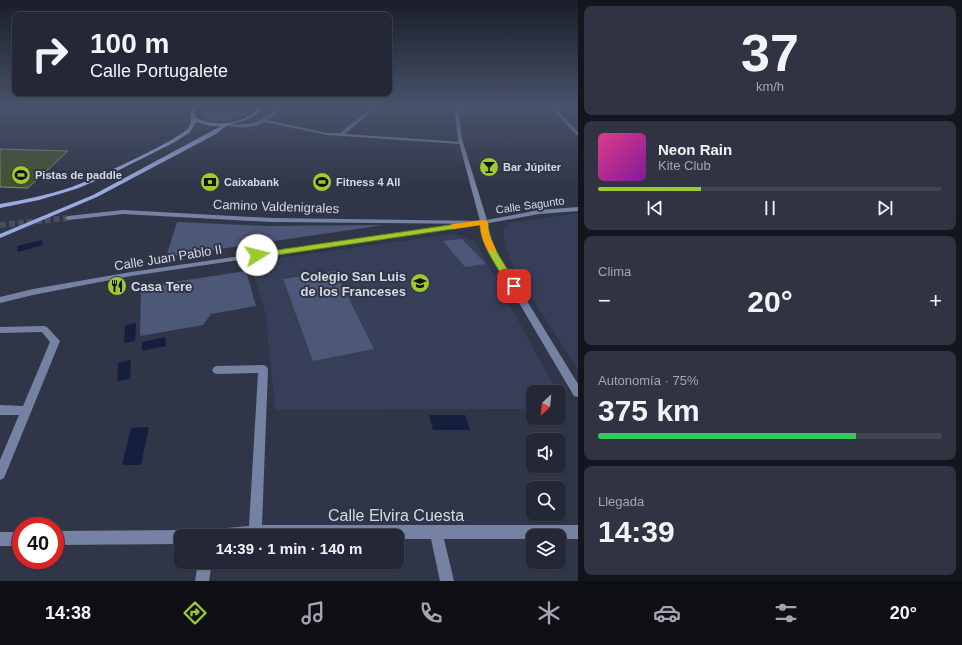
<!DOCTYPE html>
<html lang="es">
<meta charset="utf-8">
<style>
:root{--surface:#242836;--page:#303442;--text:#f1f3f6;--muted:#a3a6ad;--line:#414451;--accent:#9eca2e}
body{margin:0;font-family:Helvetica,sans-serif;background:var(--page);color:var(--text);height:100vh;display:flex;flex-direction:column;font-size:15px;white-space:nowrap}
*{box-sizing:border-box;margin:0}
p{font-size:13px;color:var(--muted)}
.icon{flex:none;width:22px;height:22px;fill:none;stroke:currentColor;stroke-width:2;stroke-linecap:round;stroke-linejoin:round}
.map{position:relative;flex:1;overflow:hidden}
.side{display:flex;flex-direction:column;gap:6px;padding:6px;background:#14161e;width:384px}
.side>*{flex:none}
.hud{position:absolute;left:12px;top:12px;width:380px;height:84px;border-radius:8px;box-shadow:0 1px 3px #0004,0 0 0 1px var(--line);background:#242836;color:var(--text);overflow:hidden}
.needle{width:26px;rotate:206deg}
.tools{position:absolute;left:526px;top:385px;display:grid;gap:8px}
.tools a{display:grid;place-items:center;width:40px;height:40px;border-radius:8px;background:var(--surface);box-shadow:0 1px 3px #0004,0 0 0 1px var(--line);font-size:20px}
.speed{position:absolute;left:12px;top:517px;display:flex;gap:8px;font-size:20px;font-weight:700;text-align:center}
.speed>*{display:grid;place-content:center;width:52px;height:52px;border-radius:50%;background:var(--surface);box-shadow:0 1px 3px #0004,0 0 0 1px var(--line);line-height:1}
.speed .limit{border:6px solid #d22;background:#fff;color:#111}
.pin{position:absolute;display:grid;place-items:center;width:34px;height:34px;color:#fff;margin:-17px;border-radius:8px;box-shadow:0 2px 6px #0006}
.me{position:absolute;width:44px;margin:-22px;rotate:81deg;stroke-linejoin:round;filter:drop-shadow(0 0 3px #0008)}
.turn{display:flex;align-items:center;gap:14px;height:84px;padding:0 12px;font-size:18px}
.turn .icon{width:52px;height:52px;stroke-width:2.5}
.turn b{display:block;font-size:28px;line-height:34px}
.big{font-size:30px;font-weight:700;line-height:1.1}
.side .card{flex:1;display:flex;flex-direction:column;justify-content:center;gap:6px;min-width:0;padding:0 14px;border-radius:8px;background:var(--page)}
.side .dial{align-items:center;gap:0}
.dial b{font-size:52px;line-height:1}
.song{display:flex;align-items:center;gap:12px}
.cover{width:48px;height:48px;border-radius:6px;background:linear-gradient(135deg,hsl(330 70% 55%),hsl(290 70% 35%))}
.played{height:4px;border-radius:2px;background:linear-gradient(90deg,var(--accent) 30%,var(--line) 30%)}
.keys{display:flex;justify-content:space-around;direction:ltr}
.heat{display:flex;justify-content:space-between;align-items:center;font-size:22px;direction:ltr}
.charge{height:6px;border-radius:3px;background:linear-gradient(90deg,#34c759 75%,var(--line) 0)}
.trip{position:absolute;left:174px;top:529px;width:230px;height:40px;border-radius:8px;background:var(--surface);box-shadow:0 1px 3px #0004,0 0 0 1px var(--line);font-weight:700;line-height:40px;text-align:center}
.tabs{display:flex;height:64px;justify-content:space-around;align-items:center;background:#0e1016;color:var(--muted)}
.tabs .icon{width:28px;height:28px}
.tabs .on{color:var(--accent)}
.tabs b{font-size:18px;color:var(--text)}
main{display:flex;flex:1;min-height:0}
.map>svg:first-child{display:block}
</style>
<main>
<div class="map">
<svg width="578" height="581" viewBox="0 0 578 581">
<rect width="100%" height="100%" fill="#303648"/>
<!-- built -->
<path fill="#373f58" d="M572 214 578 215V369L516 274 505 246 503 228 509 223Z
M453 234 475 241 557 392H533V409L275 410 266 316 250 262Z"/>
<!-- green -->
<path fill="#4d5879" d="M209 106H255C247 119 215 128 204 115V110Z
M177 222 269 226 384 225 166 257Z
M462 239 486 264 465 267 443 241Z
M246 271 256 306 211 314 203 325 140 336 141 287Z
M335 271 374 349 313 361 283 279Z"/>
<!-- water -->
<path fill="#161e3e" d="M42 240 43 245 18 252 17 246Z
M136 323 135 341 124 343 125 325Z
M165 337 166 346 142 351V342Z
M131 360 130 379 117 381 118 363Z
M429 415H465L470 430H433Z
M149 427 141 465H122L131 428Z"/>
<!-- building -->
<path fill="#45522c" stroke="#838c76" d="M0 149 68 151 28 188 0 187Z"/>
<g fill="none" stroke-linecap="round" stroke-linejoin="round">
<!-- minor-tunnel -->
<path stroke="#494e60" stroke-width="6" stroke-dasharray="6 3" stroke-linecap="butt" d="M0 225 68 218"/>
<!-- minor -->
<path fill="#7682a4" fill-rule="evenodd" d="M282 106H286L267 120 327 133H340L374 106H378L345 134 461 142 463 143 461 144 327 135 264 122C252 129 240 128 228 126L226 125 228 124C257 126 259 121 282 106Z
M549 106H553L578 132V136Z
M123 210 272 218 486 221 488 233 497 252 578 384V397L574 396 489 252 482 233 481 224 272 222 123 214 68 220 65 218 68 216Z
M44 326 47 327 60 341 4 478 0 480V460L19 415H0V405L23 406 50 342 42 332 0 333V327Z
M263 365 266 366 268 369 262 525H578V539H559V536H533V539H444L454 581H440L431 539H397V536H208L210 531 215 529 249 526 258 373 217 374 214 373 212 370 214 367 217 366Z
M181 530 186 532 187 536H181V544L55 545V531Z
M0 532H21V546H0Z
M198 562H212L209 581H195Z"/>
<!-- tertiary -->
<path fill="#7682a4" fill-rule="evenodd" d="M183 106H188L196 109 194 110Z
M460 106H464L459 114 462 139 487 220 539 210 578 207V211L539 214 484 224 131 276 33 295 0 303V297L33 289 131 272 480 221 458 139 455 114Z"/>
<!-- secondary -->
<path fill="#99abe2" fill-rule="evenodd" d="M196 106H200L194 112 196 118C216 128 246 124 260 106H264C253 121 244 120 229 125 224 127 220 131 216 134L97 197 0 238V234L93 195 221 126H210L196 122 194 126 189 133 173 143 107 176 76 189 39 200 0 208V204C24 200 48 195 72 187 91 180 180 140 189 127 192 122 191 117 190 112Z"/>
</g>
<!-- sky -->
<linearGradient id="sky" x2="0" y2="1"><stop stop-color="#1a1e28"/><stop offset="0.57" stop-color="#48526a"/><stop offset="1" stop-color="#48526a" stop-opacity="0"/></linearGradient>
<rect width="578" height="187" fill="url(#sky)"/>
<!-- route -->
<path fill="#9eca2e" stroke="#67831e" d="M484 220 488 222C489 246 506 266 518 286L517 288H510C499 269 481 247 480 225L257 258 253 255 257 253Z"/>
<!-- slow -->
<path fill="#f59e0b" d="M484 220 488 222V233L496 250 495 252H492C484 249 481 233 480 225L453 229 450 226 453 224Z"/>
<!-- icons -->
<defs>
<symbol id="bar-disc" viewBox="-11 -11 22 22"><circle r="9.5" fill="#9eca2e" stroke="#303648"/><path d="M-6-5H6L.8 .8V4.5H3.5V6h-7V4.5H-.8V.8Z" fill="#111"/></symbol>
<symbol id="stadium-disc" viewBox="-11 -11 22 22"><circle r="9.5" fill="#9eca2e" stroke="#303648"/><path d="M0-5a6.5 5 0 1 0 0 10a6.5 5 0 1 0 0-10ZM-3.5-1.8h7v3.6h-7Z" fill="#111"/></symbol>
<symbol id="bank-disc" viewBox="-11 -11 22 22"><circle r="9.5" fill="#9eca2e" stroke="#303648"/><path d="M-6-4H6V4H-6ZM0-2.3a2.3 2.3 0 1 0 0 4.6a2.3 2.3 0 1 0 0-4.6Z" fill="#111"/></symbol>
<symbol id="school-disc" viewBox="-11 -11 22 22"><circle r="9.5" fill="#9eca2e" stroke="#303648"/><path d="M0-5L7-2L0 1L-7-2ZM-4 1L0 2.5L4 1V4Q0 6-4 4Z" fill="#111"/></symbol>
<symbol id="restaurant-disc" viewBox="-11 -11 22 22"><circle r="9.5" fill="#9eca2e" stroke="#303648"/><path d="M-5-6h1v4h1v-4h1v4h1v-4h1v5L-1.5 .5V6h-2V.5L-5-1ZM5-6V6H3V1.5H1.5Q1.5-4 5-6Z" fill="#111"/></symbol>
</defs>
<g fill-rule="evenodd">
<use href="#bar-disc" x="478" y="156" width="22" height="22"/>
<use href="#stadium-disc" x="10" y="164" width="22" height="22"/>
<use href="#bank-disc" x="199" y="171" width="22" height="22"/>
<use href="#stadium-disc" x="311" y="171" width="22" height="22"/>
<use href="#school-disc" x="409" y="272" width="22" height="22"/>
<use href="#restaurant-disc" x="106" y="275" width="22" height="22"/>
</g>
<g text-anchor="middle" stroke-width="4" stroke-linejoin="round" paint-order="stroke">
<!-- far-poi labels -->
<g font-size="11" font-weight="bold" fill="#d5d9e5" stroke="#303648" text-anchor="start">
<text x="503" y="171">Bar Júpiter</text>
<text x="35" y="179">Pistas de paddle</text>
<text x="224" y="186">Caixabank</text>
<text x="336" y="186">Fitness 4 All</text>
</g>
<!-- far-street labels -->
<g font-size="11" fill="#d5d9e5" stroke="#303648">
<text transform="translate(530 205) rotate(-8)" y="4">Calle Sagunto</text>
</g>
<!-- street labels -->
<g font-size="13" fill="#d5d9e5" stroke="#303648">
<text transform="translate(276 206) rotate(2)" y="5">Camino Valdenigrales</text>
<text transform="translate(168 257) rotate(-9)" y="5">Calle Juan Pablo II</text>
</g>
<!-- poi labels -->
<g font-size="13" font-weight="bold" fill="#d5d9e5" stroke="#303648" text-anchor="end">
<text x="406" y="281">Colegio San Luis<tspan x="406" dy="15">de los Franceses</tspan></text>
<text x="131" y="291" text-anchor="start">Casa Tere</text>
</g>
<!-- near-street labels -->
<g font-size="16" fill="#d5d9e5" stroke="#303648">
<text x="396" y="521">Calle Elvira Cuesta</text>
</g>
</g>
</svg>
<div class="tools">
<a><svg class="needle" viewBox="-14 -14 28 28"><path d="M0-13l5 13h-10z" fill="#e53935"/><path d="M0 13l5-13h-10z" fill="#a3a6ad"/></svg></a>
<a><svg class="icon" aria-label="sound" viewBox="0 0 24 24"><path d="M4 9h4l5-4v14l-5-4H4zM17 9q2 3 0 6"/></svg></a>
<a><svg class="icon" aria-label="search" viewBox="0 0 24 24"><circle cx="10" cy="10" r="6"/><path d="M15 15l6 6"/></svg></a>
<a><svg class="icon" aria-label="layers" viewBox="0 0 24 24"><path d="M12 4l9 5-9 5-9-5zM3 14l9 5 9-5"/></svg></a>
</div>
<div class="speed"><div class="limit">40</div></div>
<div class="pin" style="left:514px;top:286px;background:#d93025"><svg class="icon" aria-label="arrive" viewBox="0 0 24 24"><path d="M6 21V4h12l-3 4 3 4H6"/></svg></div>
<svg class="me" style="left:257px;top:255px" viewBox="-20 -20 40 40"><circle r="19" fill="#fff"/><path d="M0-13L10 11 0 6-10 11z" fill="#9eca2e"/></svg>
<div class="trip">14:39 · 1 min · 140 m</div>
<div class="hud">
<div class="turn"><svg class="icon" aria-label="right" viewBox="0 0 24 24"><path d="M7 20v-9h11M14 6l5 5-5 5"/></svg><div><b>100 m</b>Calle Portugalete</div></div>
</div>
</div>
<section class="side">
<div class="card dial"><b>37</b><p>km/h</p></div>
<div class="card">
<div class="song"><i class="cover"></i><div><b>Neon Rain</b><p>Kite Club</p></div></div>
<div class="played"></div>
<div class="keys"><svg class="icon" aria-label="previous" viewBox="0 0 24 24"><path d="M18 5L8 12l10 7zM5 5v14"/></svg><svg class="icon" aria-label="pause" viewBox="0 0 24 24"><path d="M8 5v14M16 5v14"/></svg><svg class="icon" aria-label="next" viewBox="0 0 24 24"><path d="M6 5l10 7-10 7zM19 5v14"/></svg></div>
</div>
<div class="card"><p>Clima</p>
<div class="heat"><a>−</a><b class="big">20°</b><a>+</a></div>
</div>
<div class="card"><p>Autonomía · 75%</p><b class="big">375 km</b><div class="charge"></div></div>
<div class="card"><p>Llegada</p><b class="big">14:39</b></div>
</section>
</main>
<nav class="tabs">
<b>14:38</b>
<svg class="icon on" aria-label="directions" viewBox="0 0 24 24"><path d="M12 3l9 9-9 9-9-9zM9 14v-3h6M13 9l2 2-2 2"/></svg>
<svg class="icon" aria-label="music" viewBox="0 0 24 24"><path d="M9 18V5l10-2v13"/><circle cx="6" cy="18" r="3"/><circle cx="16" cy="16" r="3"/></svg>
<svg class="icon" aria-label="phone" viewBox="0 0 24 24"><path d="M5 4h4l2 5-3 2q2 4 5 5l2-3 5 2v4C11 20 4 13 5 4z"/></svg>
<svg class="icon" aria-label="climate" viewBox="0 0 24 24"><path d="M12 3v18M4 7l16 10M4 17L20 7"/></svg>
<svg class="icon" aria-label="car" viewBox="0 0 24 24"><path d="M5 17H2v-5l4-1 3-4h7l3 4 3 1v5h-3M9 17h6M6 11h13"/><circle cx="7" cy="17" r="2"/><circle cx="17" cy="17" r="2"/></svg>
<svg class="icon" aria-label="filters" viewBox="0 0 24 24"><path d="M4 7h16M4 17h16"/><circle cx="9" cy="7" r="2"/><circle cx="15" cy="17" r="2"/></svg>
<b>20°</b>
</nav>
